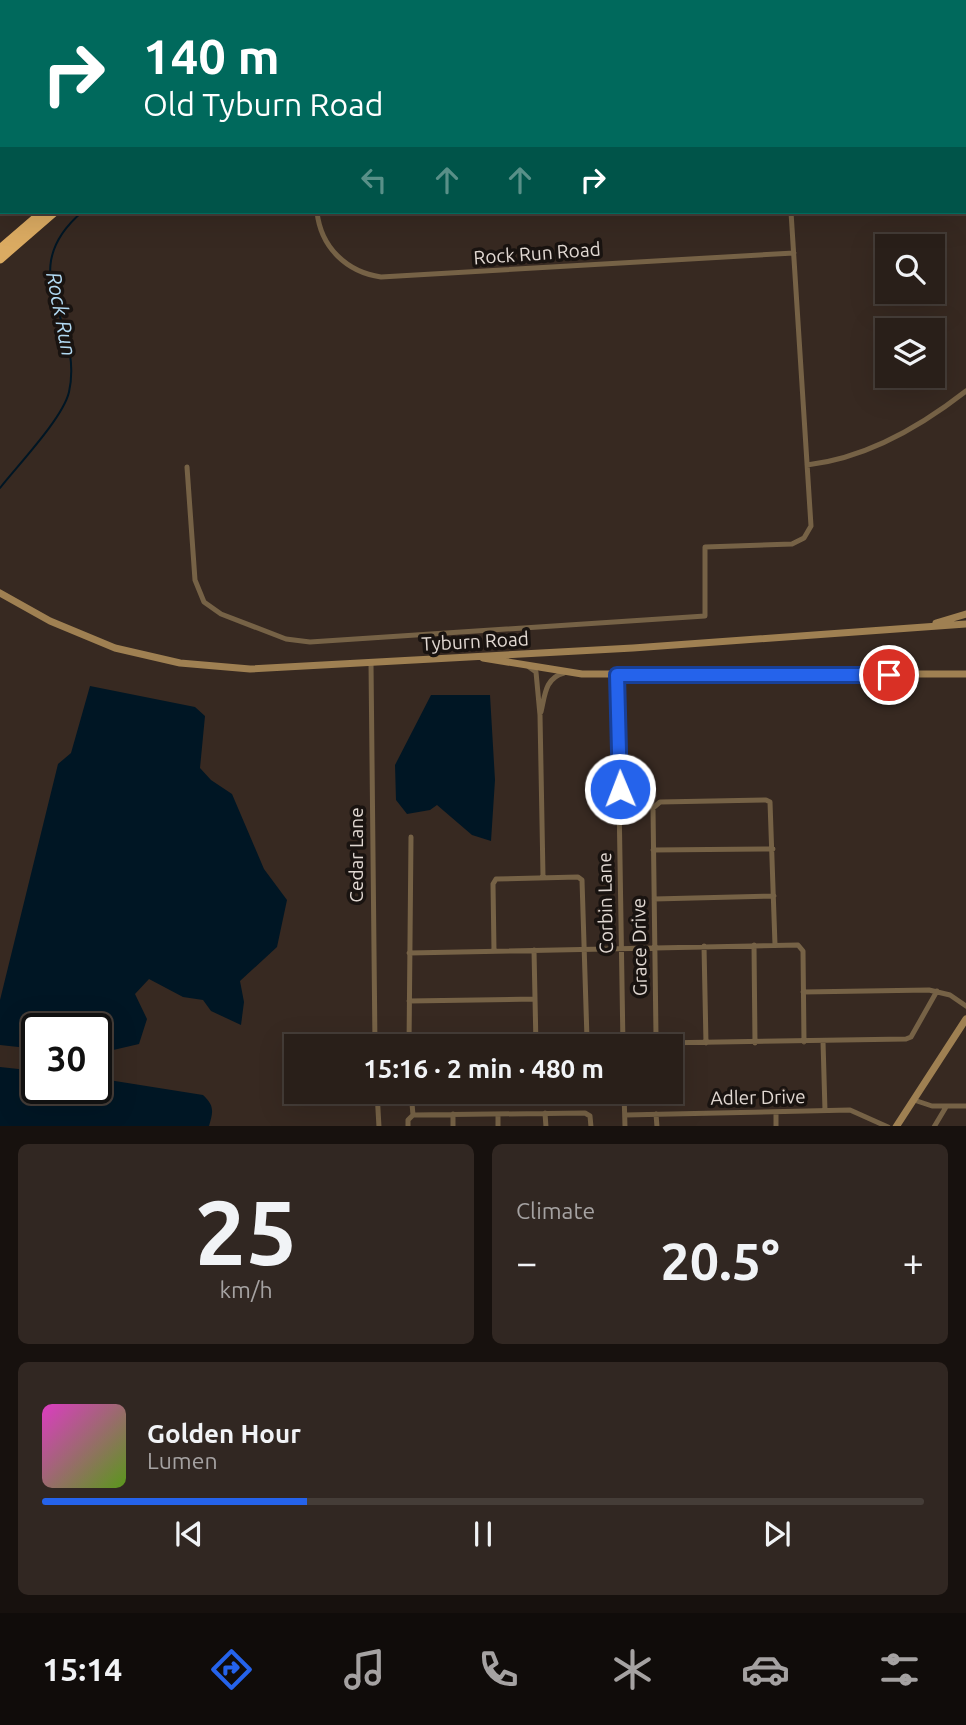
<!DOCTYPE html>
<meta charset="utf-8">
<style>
:root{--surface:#291f19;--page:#312722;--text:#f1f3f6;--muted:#a5a2a2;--line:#453d38;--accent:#2563eb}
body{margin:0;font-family:Ubuntu,sans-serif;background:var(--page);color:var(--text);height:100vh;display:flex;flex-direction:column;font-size:26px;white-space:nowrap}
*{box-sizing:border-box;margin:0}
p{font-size:23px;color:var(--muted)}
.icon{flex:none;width:38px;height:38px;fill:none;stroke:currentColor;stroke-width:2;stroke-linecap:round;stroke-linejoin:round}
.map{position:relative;height:1126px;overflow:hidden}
.panel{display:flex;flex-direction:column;gap:18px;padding:18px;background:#17110e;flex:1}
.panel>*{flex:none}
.banner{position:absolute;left:0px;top:0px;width:966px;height:214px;box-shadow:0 7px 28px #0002,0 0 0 2px var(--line);background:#00695c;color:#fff;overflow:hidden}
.tools{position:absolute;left:875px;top:234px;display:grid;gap:14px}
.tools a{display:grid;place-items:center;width:70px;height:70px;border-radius:0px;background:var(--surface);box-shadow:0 7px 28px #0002,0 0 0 2px var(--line);font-size:35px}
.speed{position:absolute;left:21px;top:1013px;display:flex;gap:14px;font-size:35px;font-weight:700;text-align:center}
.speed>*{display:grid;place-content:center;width:91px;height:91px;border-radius:50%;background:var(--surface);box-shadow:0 7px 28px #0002,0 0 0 2px var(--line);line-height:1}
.speed .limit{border:4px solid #111;border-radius:10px;background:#fff;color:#111}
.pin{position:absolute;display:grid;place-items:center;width:60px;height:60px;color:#fff;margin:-30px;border:4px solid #fff;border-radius:50%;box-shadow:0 2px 7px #0007}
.me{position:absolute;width:77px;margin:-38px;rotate:359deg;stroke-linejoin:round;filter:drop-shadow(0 0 5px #0008)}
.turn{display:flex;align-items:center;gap:24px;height:147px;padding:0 28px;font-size:32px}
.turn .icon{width:91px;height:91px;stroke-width:2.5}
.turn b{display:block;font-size:49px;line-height:60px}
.lanes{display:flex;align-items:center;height:66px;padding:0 28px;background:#0003;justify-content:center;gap:35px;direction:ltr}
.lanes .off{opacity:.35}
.big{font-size:52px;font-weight:700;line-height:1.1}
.panel .card{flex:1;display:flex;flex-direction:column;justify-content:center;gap:10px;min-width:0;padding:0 24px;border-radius:10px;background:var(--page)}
.panel .dial{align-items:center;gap:0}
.dial b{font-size:91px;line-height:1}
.song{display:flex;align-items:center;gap:21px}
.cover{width:84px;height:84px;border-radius:10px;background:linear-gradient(135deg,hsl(310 70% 55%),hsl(90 70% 35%))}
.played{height:7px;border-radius:4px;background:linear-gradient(90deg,var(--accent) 30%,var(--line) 30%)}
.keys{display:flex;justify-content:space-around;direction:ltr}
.heat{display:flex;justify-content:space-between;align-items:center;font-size:38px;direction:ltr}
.panel .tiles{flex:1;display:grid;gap:18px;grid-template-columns:1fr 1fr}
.card:last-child{grid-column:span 2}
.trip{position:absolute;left:284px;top:1034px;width:399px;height:70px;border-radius:0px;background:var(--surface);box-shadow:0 7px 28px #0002,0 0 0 2px var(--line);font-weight:700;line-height:70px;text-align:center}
.menu{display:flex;height:112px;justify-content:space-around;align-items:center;background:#100c0a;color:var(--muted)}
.menu .icon{width:49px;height:49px}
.menu .on{color:var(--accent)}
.menu b{font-size:32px;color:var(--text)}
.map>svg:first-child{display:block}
</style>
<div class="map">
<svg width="966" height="1127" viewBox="0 0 966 1127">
<rect width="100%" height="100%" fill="#372921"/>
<!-- water -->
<path fill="#001624" d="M90 686 195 707 205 716 200 768 211 780 232 794 264 869 287 900 277 947 240 981 244 1002 241 1025 211 1011 203 1000 183 997 149 979 135 994 147 1019 139 1044 96 1054V1029H37V1049L0 1045V1000L58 764 71 753Z
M431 695H490L495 780 491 841 472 835 437 805 430 810 407 814 396 800 395 765Z
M0 1067 37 1071V1088H96V1078L203 1095C215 1106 213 1112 209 1126H0Z"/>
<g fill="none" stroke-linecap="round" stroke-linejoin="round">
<!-- stream -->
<path stroke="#001624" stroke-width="2" d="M297 2 299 0
M0 488C18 465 63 418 69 392 85 321 10 274 82 212"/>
<!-- minor -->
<path stroke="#766246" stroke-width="5" d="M706 0 712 2
M594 2 620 0
M964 89H966
M317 212C321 248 347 272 381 277L794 253
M807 465C867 458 920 427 966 391
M187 467 195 580 204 602 221 614 286 639 310 642 705 616V547L792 544 804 538 811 526 791 212
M371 663 375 1046
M529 667 536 672 540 715 543 876
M617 675 623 1046
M541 712C545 695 545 678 564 673
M653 850 773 849
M654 899 774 896
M754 945 755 1043
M775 945 770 802 766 800 660 802 653 808 656 1036 660 1043 906 1039 911 1037 937 991
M704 946 706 1043
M534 950 536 1046
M494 951 493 884 496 879 578 877 582 880 587 1039 584 1045 574 1046
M409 953 798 945 803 951 804 1042
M803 992 929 990 950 995 966 1006
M409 1001 535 999
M823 1041 825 1111
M409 1046 411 837
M377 1092 379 1127
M624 1092 625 1127
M914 1100 932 1106H966
M776 1112V1127
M545 1113 546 1127
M453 1114V1127
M498 1114V1127
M656 1114 657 1127
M413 1115 585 1113 590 1116 591 1127
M625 1115 850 1110 888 1127
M408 1127V1120L413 1115 411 1092
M934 1127 946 1107"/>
<!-- secondary -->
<path stroke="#9f8052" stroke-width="7" d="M0 593 50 621 115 648 180 663 250 669 633 648 966 624
M936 623 966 614
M483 658 582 674H966
M896 1127 966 1019"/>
<!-- motorway -->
<path stroke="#dbab62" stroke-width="9" d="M269 2 271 0
M279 2 280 0
M0 249 43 212
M0 259 54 212"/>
</g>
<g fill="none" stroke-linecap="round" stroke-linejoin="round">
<defs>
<path id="route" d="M620 789 617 675H889"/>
</defs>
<!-- route casing -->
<use href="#route" stroke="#184099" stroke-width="18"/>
<!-- route -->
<use href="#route" stroke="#2563eb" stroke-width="12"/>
</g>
<g text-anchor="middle" stroke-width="7" stroke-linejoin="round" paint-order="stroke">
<!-- street labels -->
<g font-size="19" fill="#e1d8d2" stroke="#191310">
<text transform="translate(537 253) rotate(-4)" y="7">Rock Run Road</text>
<text transform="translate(475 641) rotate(-3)" y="7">Tyburn Road</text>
<text transform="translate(356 855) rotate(-90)" y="7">Cedar Lane</text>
<text transform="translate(605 903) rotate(-91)" y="7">Corbin Lane</text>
<text transform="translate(639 947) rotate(-91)" y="7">Grace Drive</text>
<text transform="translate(758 1097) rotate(-1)" y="7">Adler Drive</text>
</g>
<!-- water labels -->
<g font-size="21" font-style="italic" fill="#b1d9f2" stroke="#191310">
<text transform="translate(61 314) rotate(79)" y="7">Rock Run</text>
</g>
</g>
</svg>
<div class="tools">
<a><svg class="icon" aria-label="search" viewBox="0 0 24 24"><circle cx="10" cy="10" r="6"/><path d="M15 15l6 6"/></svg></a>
<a><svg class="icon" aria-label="layers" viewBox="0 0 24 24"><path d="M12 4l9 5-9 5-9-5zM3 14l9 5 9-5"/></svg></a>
</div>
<div class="speed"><div class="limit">30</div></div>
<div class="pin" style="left:889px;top:675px;background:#d93025"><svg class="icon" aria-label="arrive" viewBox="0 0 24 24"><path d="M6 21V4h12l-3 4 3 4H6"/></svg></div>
<svg class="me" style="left:620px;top:789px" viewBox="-20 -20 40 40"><circle r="17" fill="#2563eb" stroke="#fff" stroke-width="3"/><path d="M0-11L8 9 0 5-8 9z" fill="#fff"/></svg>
<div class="trip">15:16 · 2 min · 480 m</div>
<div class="banner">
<div class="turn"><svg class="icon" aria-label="right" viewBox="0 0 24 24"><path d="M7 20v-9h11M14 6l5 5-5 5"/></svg><div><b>140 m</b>Old Tyburn Road</div></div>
<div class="lanes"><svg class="icon off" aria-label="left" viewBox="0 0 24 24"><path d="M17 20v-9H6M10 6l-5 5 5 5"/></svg><svg class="icon off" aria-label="ahead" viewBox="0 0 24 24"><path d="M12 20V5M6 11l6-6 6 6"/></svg><svg class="icon off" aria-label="ahead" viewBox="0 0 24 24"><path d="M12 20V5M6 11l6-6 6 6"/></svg><svg class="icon" aria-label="right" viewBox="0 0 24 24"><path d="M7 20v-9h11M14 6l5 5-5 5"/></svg></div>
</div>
</div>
<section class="panel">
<div class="tiles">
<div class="card dial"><b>25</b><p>km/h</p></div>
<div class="card"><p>Climate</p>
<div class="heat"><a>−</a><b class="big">20.5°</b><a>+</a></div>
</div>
<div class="card">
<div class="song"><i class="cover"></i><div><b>Golden Hour</b><p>Lumen</p></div></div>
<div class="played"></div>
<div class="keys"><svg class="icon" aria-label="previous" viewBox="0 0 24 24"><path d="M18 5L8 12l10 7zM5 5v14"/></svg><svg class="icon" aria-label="pause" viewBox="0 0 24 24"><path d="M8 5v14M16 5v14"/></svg><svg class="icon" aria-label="next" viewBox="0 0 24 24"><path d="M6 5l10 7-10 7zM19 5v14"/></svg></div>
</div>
</div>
</section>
<nav class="menu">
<b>15:14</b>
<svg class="icon on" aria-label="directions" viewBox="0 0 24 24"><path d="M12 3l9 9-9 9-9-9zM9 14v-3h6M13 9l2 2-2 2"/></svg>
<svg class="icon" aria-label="music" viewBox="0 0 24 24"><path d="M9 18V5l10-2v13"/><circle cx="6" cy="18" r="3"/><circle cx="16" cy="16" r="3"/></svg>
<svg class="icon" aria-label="phone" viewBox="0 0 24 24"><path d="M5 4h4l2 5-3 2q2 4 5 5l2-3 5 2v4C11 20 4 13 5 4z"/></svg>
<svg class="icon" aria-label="climate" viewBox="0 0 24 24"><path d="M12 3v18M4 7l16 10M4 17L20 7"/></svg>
<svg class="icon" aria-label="car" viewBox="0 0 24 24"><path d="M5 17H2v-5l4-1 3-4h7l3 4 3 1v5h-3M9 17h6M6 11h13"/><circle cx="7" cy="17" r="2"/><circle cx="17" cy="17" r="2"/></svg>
<svg class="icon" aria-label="filters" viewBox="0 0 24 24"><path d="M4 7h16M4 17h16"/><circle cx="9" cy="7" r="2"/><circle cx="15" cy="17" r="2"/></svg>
</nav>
